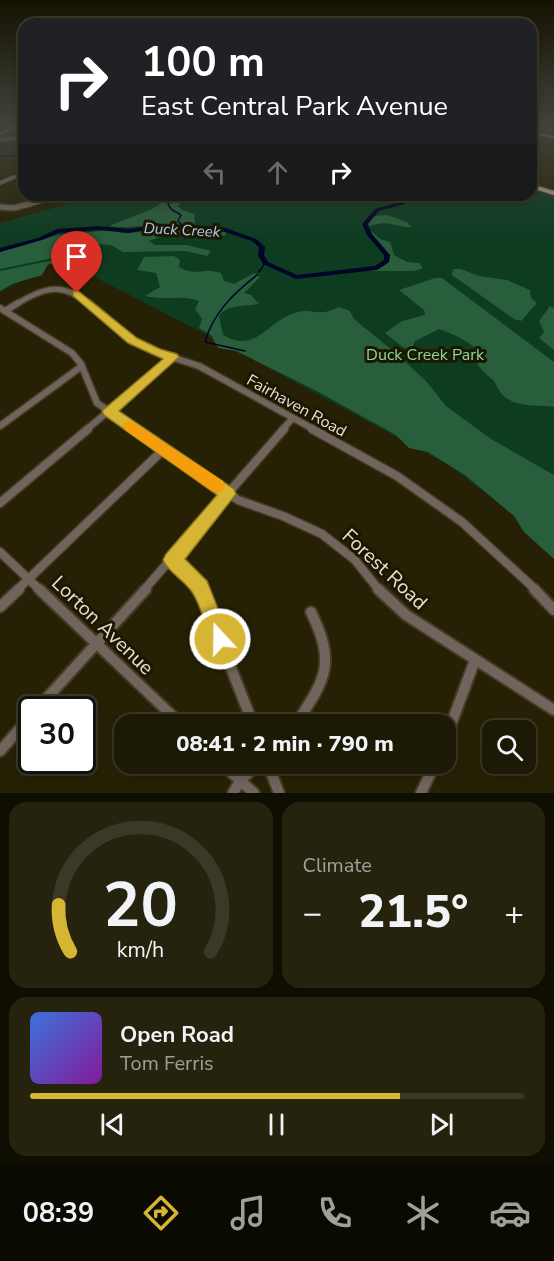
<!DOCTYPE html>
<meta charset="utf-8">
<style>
:root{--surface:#1c1904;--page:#25220e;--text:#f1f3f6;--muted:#a0a09a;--line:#3a3826;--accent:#d6b534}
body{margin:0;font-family:"Nunito Sans",sans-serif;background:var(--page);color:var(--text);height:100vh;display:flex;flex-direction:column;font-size:22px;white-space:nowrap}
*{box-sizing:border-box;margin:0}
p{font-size:20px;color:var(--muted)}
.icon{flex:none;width:33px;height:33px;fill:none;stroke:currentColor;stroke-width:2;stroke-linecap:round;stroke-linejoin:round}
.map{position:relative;height:793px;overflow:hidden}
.details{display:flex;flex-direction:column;gap:9px;padding:9px;background:#0f0e02;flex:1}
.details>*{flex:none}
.guide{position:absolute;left:18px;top:18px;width:519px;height:183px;border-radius:18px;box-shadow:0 3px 9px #0003,0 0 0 2px var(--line);background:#202124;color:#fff;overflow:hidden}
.buttons{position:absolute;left:482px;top:720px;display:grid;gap:12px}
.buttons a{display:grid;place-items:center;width:54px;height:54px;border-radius:12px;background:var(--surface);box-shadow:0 3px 9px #0003,0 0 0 2px var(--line);font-size:30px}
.speed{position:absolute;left:18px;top:696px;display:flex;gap:12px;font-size:30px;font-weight:700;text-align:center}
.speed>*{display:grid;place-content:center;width:78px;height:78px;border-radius:50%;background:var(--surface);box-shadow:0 3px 9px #0003,0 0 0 2px var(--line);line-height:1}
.speed .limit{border:3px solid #111;border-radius:9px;background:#fff;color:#111}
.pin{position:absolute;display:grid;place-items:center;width:51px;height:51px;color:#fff;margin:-62px -26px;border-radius:50% 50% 50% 0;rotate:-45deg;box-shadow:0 0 6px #0007}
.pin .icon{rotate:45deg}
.me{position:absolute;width:66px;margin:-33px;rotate:339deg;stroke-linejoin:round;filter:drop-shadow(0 0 4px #0008)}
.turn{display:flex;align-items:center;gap:21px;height:126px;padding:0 24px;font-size:27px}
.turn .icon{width:78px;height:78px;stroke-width:2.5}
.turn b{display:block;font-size:42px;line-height:51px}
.lanes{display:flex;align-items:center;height:57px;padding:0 24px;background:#0003;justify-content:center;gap:30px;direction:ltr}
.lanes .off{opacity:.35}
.big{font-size:45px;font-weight:800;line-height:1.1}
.details .card{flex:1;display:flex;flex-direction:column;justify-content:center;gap:9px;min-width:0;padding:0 21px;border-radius:18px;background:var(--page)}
.details .dial{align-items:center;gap:0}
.dial svg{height:156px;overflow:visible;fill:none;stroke:var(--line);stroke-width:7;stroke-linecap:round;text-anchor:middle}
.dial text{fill:var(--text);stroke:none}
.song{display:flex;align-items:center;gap:18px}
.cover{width:72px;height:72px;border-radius:9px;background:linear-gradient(135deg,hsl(220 70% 55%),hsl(290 70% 35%))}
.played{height:6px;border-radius:3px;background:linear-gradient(90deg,var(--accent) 75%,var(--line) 75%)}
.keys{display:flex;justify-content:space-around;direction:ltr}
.heat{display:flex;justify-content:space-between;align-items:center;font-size:33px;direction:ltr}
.details .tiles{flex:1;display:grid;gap:9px;grid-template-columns:1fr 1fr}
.card:last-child{grid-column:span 2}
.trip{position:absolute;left:114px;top:714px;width:342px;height:60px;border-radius:18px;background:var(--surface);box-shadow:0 3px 9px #0003,0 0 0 2px var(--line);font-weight:800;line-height:60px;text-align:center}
.tabs{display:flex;height:96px;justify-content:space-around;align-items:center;background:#0b0a02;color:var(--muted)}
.tabs .icon{width:42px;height:42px}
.tabs .on{color:var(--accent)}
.tabs b{font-size:27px;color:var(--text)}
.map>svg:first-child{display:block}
</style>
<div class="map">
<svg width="554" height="793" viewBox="0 0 554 793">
<rect width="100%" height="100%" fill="#262105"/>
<!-- green -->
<path fill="#0d3c21" d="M531 190 554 196V548L544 536 447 464 230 347 60 259 0 292V223L75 202 115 195H169L176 203 202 195H531Z"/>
<!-- forest -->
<path fill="#295e3c" d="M201 195 194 199 182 201 178 206 182 210 194 214 195 224C183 226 173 223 162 224 143 225 128 229 109 226L152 209 164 201 180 200Z
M387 215 407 222 411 227C394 227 389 219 370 226V230L380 239 390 242 394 255 407 262 419 263 423 268 414 271H354C367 270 385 272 390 258L368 231V222L374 216Z
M159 229 226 232 225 236 171 233 149 241 155 245H187L211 251 207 256 185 251 123 252 111 245 98 244 83 246 68 255 0 269V252L58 235 111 230 122 233Z
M174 256 180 260 179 267C196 277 203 267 221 273L224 281 234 284 254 273 260 277 244 293 251 295 259 304C246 307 227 304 219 316L223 335C257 355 268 319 298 312 315 308 317 318 339 307L350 311 354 319 398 355 426 381 446 406 491 439 554 475V559L524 532 514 516 465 475 428 452 409 448 396 435 315 390 236 351 218 348 211 335 199 328 202 319 195 309 199 301C182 294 165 301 145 296L160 287 156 273 137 270 144 257Z
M64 258 69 261 66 268 58 263 48 264 42 275 12 284 0 291V271Z
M453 269H461L479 276 507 280 530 290 531 298 537 303 521 321 514 319 452 275Z
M435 278H442L554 362V407C536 404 513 409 500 392 497 388 496 383 493 380 483 371 480 370 475 358L477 350C468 340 452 334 439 329L415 341 412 349 404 348 385 333 402 321 425 315 424 310 399 290Z
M550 306 554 308V350L539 338 544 332 539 321Z"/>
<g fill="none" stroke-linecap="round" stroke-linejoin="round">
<!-- stream -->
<path stroke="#000427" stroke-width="1.5" d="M0 156H24
M179 195 168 204 171 209 181 215 178 221 185 228
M259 272 265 263
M245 351 205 342C213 313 234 293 257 275"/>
<!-- river -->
<path fill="#000427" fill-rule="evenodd" d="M396 195H402L406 203 405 204 379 211 368 224 372 234 390 255 389 262 377 270 296 279 263 264 258 255 259 247 252 241 222 231 160 228 129 233 99 230 58 233 42 240 0 252V248L38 238 57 229 99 226 129 229 160 224 223 227 256 239 265 247 264 255 268 262 297 275 375 266 384 260V255L367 235 362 224 375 209 400 202Z"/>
<defs>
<path id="minor-far4" d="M0 140 24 137
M0 183 14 177
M24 206 56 197"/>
<path id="minor-far3" d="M0 207 14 208 29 204
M15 305C44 287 63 281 90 305"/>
<path id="minor-far2" d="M89 303 132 340 156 352 199 366 315 430
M0 308 72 353 81 364 97 403 137 430
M5 311 18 303
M0 426 82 366
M86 430 173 357
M282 430 292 419"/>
<path id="minor-far1" d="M135 429 238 500 283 516 322 534 355 560 379 590
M312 429 397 476 462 522 536 590
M0 503 88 429
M0 552 40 590
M172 560 190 574 201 590
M17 590 164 449
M144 590 284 429"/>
<path id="minor" d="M39 589 181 724
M200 589 253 724
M378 589 406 615 554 710
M534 589 554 610
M0 607 19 589
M36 710 146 589
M296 724C326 678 336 664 311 612
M446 738 475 660
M0 751 32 715
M222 764 254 793
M268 764 279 793
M233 793 240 781 258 764
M421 793 435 764"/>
<path id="major" d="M15 127H21L0 134V132Z
M531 184 554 191V195L531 188Z"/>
<path id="highway" d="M531 132 554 136V138L531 134Z"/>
</defs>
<!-- minor-far4 casing -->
<use href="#minor-far4" stroke="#413c22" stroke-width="5"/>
<!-- minor-far3 casing -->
<use href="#minor-far3" stroke="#413c22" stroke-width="8"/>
<!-- minor-far2 casing -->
<use href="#minor-far2" stroke="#413c22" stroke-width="9"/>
<!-- minor-far1 casing -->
<use href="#minor-far1" stroke="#413c22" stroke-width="11"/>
<!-- minor casing -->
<use href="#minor" stroke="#413c22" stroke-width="14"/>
<!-- major casing -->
<use href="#major" stroke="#413c22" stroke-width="3"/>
<!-- highway casing -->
<use href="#highway" stroke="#413c22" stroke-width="3"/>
<!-- minor-far4 -->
<use href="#minor-far4" stroke="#70645c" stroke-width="4"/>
<!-- minor-far3 -->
<use href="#minor-far3" stroke="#70645c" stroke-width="5"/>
<!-- minor-far2 -->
<use href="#minor-far2" stroke="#70645c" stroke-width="6"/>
<!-- minor-far1 -->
<use href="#minor-far1" stroke="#70645c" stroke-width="8"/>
<!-- minor -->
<use href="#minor" stroke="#70645c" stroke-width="10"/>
<!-- major -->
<use href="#major" fill="#c0a897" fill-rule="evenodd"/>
<!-- highway -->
<use href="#highway" fill="#e0c3ae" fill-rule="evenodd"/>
</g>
<!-- sky -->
<linearGradient id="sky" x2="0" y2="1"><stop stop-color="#151203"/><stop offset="0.53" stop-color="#41433b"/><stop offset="1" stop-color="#41433b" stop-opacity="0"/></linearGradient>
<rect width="554" height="238" fill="url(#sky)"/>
<!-- route -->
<path fill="#d6b534" stroke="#8b7622" stroke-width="1.5" d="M77 290 137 338 160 349 177 354 179 357 119 411 234 489 236 494 185 559 207 581 230 639 227 646 220 649 213 646C206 629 202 607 192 592 184 580 169 573 163 560L166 554 217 495 104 415 102 411 163 359 128 343 73 296V291Z"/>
<!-- slow -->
<path fill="#f59e0b" d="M131 421 223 481 225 486 223 491 217 493 212 491 125 430 123 426 125 422Z"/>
<g text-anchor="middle" stroke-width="6" stroke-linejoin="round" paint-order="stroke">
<!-- far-water labels -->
<g font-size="15" font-style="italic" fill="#afcaf4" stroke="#1c1700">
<text transform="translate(182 230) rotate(3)" y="5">Duck Creek</text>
</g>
<!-- park labels -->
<g font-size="16" fill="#89d9a3" stroke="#1c1700">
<text x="425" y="360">Duck Creek Park</text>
</g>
<!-- street labels -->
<g font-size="16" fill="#e4e1d1" stroke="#1c1700">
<text transform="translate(297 405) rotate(29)" y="6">Fairhaven Road</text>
</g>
<!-- near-street labels -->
<g font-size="20" fill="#e4e1d1" stroke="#1c1700">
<text transform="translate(385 569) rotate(43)" y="7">Forest Road</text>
<text transform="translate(103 625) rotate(44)" y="7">Lorton Avenue</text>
</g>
</g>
</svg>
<div class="buttons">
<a><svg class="icon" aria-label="search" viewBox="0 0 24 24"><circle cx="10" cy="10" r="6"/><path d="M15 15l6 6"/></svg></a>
</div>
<div class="speed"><div class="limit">30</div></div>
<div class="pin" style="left:77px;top:293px;background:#d93025"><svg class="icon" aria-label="arrive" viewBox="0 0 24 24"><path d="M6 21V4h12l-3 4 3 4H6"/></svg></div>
<svg class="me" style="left:220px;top:639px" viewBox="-20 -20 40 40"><circle r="17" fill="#d6b534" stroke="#fff" stroke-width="3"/><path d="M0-11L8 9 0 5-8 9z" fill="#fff"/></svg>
<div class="trip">08:41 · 2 min · 790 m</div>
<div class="guide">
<div class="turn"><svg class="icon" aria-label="right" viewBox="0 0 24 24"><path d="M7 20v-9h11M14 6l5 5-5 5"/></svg><div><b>100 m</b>East Central Park Avenue</div></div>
<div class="lanes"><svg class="icon off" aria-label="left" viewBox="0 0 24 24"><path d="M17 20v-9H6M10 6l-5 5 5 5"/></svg><svg class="icon off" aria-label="ahead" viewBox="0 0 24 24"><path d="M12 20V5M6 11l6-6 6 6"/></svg><svg class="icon" aria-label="right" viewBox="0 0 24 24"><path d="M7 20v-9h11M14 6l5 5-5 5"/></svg></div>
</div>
</div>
<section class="details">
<div class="tiles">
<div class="card dial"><svg viewBox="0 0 100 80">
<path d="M14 69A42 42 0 1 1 86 69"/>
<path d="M14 69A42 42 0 0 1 8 45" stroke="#d6b534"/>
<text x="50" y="56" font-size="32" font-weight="700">20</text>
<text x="50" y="72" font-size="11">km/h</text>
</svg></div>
<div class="card"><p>Climate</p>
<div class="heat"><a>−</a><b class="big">21.5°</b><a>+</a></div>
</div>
<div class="card">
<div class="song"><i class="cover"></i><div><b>Open Road</b><p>Tom Ferris</p></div></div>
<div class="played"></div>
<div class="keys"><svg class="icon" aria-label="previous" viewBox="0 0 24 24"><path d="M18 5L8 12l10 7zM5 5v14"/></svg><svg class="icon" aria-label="pause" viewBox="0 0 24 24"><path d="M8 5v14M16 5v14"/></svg><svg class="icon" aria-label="next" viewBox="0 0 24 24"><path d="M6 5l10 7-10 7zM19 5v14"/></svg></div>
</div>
</div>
</section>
<nav class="tabs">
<b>08:39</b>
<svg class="icon on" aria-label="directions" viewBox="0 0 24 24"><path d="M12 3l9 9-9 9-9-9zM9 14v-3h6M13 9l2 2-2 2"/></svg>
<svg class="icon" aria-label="music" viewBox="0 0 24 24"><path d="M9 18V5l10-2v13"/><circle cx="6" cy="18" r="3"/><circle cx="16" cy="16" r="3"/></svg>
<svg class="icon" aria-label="phone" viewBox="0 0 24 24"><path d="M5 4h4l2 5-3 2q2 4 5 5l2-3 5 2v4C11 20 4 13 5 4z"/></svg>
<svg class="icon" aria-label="climate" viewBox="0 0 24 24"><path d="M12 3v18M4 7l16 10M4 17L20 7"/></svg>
<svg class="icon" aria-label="car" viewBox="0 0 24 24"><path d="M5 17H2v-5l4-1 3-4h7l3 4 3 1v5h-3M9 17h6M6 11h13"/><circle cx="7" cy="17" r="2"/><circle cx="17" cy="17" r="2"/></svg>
</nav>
